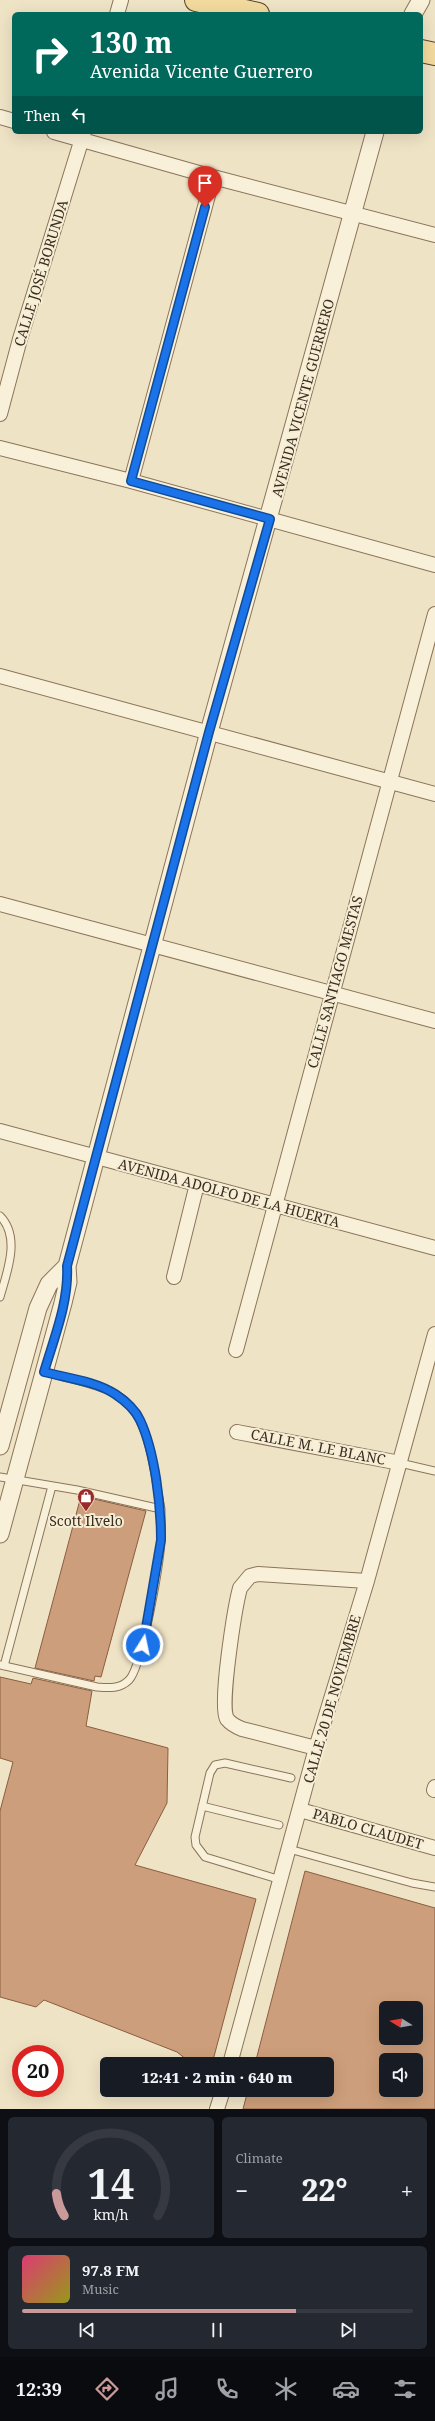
<!DOCTYPE html>
<meta charset="utf-8">
<style>
:root{--surface:#171b24;--page:#242831;--text:#f1f3f6;--muted:#9ea1a6;--line:#363941;--accent:#ca999a}
body{margin:0;font-family:"Noto Serif",serif;background:var(--page);color:var(--text);height:100vh;display:flex;flex-direction:column;font-size:15px;white-space:nowrap}
*{box-sizing:border-box;margin:0}
p{font-size:13px;color:var(--muted)}
.icon{flex:none;width:22px;height:22px;fill:none;stroke:currentColor;stroke-width:2;stroke-linecap:round;stroke-linejoin:round}
.map{position:relative;height:2109px;overflow:hidden}
.side{display:flex;flex-direction:column;gap:8px;padding:8px;background:#0d0f14;flex:1}
.side>*{flex:none}
.guide{position:absolute;left:12px;top:12px;width:411px;height:122px;border-radius:6px;box-shadow:0 4px 16px #0002;background:#00695c;color:#fff;overflow:hidden}
.needle{width:26px;rotate:281deg}
.buttons{position:absolute;left:379px;top:2001px;display:grid;gap:8px}
.buttons a{display:grid;place-items:center;width:44px;height:44px;border-radius:6px;background:var(--surface);box-shadow:0 4px 16px #0002;font-size:20px}
.speed{position:absolute;left:12px;top:2045px;display:flex;gap:8px;font-size:20px;font-weight:700;text-align:center}
.speed>*{display:grid;place-content:center;width:52px;height:52px;border-radius:50%;background:var(--surface);box-shadow:0 4px 16px #0002;line-height:1}
.speed .limit{border:6px solid #d22;background:#fff;color:#111}
.pin{position:absolute;display:grid;place-items:center;width:34px;height:34px;color:#fff;margin:-41px -17px;border-radius:50% 50% 50% 0;rotate:-45deg;box-shadow:0 0 4px #0007}
.pin .icon{rotate:45deg}
.me{position:absolute;width:44px;margin:-22px;rotate:10deg;stroke-linejoin:round;filter:drop-shadow(0 0 3px #0008)}
.turn{display:flex;align-items:center;gap:14px;height:84px;padding:0 12px;font-size:18px}
.turn .icon{width:52px;height:52px;stroke-width:2.5}
.turn b{display:block;font-size:28px;line-height:34px}
.then{display:flex;align-items:center;height:38px;padding:0 12px;background:#0003;gap:8px;font-size:15px}
.big{font-size:30px;font-weight:800;line-height:1.1}
.side .tile{flex:1;display:flex;flex-direction:column;justify-content:center;gap:6px;min-width:0;padding:0 14px;border-radius:6px;background:var(--page)}
.side .dial{align-items:center;gap:0}
.dial svg{height:104px;overflow:visible;fill:none;stroke:var(--line);stroke-width:7;stroke-linecap:round;text-anchor:middle}
.dial text{fill:var(--text);stroke:none}
.song{display:flex;align-items:center;gap:12px}
.cover{width:48px;height:48px;border-radius:6px;background:linear-gradient(135deg,hsl(340 70% 55%),hsl(60 70% 35%))}
.played{height:4px;border-radius:2px;background:linear-gradient(90deg,var(--accent) 70%,var(--line) 70%)}
.keys{display:flex;justify-content:space-around;direction:ltr}
.heat{display:flex;justify-content:space-between;align-items:center;font-size:22px;direction:ltr}
.side .tiles{flex:1;display:grid;gap:8px;grid-template-columns:1fr 1fr}
.tile:last-child{grid-column:span 2}
.trip{position:absolute;left:100px;top:2057px;width:234px;height:40px;border-radius:6px;background:var(--surface);box-shadow:0 4px 16px #0002;font-weight:800;line-height:40px;text-align:center}
.tabs{display:flex;height:64px;justify-content:space-around;align-items:center;background:#090b0e;color:var(--muted)}
.tabs .icon{width:28px;height:28px}
.tabs .current{color:var(--accent)}
.tabs b{font-size:18px;color:var(--text)}
.map>svg:first-child{display:block}
</style>
<div class="map">
<svg width="435" height="2109" viewBox="0 0 435 2109">
<rect width="100%" height="100%" fill="#efe3c5"/>
<!-- building -->
<path fill="#cd9e7b" stroke="#8a5e40" fill-rule="evenodd" d="M81 1496 146 1511 101 1677 95 1676 94 1681 35 1668Z
M0 1677 31 1684 33 1678 92 1691 86 1726 168 1748 167 1803 135 1865 256 1899 212 2064H192L177 2052 44 2000 36 2007 0 1997V1811L13 1762 0 1758Z
M305 1871 435 1908V2109H243L248 2090H327V2064H255ZM386 2008H416V2038H386ZM386 2060H416V2090H386Z"/>
<g fill="none" stroke-linecap="round" stroke-linejoin="round">
<defs>
<path id="service" d="M0 1216C21 1237 7 1272 0 1297
M44 1372C67 1378 91 1382 112 1392 152 1411 153 1472 161 1509
M400 1463 435 1471
M0 1477 77 1490 161 1509C161 1519 162 1530 161 1540 160 1563 142 1667 129 1680 120 1689 109 1688 97 1687L0 1665
M4 1666 52 1486
M202 1806 279 1825
M289 1849 412 1883 435 1887
M281 1880 205 1857 196 1845 195 1837 210 1773 215 1765 225 1763 291 1778"/>
<path id="minor" d="M117 14 121 0
M0 117 14 121
M54 132 213 177 435 235
M0 414 20 339 84 132
M0 448 131 481 435 565
M131 481 213 177
M0 676 435 794
M0 904 435 1021
M0 1131 435 1248
M174 1277 197 1184
M236 1350 435 614
M237 1432 400 1463
M316 1748 242 1729C237 1727 231 1724 227 1719 219 1705 235 1607 240 1588L250 1576 258 1574 367 1581
M434 1790 435 1787
M300 1810 435 1848
M230 2064 316 1748 367 1581 435 1334
M217 2109 223 2090"/>
<path id="tertiary" d="M413 14 421 0
M0 1446 38 1308 49 1284 67 1266
M0 1534 63 1303 68 1282 67 1266 209 732 375 132"/>
<path id="primary" d="M196 0 258 14
M421 51 435 54"/>
</defs>
<!-- service casing -->
<use href="#service" stroke="#8a755b" stroke-width="9"/>
<!-- minor casing -->
<use href="#minor" stroke="#8a755b" stroke-width="16"/>
<!-- tertiary casing -->
<use href="#tertiary" stroke="#8a755b" stroke-width="19"/>
<!-- primary casing -->
<use href="#primary" stroke="#58432f" stroke-width="24"/>
<!-- service -->
<use href="#service" stroke="#f9f0d9" stroke-width="7"/>
<!-- minor -->
<use href="#minor" stroke="#f9f0d9" stroke-width="14"/>
<!-- tertiary -->
<use href="#tertiary" stroke="#f9f0d9" stroke-width="17"/>
<!-- primary -->
<use href="#primary" stroke="#f2d99d" stroke-width="22"/>
</g>
<g fill="none" stroke-linecap="round" stroke-linejoin="round">
<defs>
<path id="route" d="M143 1645 161 1540C161 1505 155 1452 140 1420 135 1409 124 1400 115 1394 95 1381 67 1378 44 1372 54 1338 69 1302 67 1266L209 732 270 519 131 481 205 207"/>
</defs>
<!-- route casing -->
<use href="#route" stroke="#114b97" stroke-width="10"/>
<!-- route -->
<use href="#route" stroke="#1a73e8" stroke-width="7"/>
</g>
<!-- icons -->
<defs>
<symbol id="shop-pin" viewBox="-11 -11 22 30"><path d="M0 17L-7.5 6A9.5 9.5 0 1 1 7.5 6Z" fill="#9a2b2a" stroke="#f6edd5"/><path d="M-5-2.5h2.3a2.7 3.5 0 0 1 5.4 0H5L5.5 6h-11ZM-1.5-2.5h3a1.5 2.3 0 0 0-3 0Z" fill="#fff"/></symbol>
</defs>
<g fill-rule="evenodd">
<use href="#shop-pin" x="76" y="1487" width="20" height="27"/>
</g>
<g text-anchor="middle" stroke-width="4" stroke-linejoin="round" paint-order="stroke">
<!-- street labels -->
<g font-size="14" fill="#3a2c1f" stroke="#f6edd5">
<text transform="translate(41 273) rotate(-73)" y="5">CALLE JOSÉ BORUNDA</text>
<text transform="translate(303 398) rotate(-75)" y="5">AVENIDA VICENTE GUERRERO</text>
<text transform="translate(335 982) rotate(-75)" y="5">CALLE SANTIAGO MESTAS</text>
<text transform="translate(229 1193) rotate(15)" y="5">AVENIDA ADOLFO DE LA HUERTA</text>
<text transform="translate(318 1447) rotate(11)" y="5">CALLE M. LE BLANC</text>
<text transform="translate(332 1699) rotate(-74)" y="5">CALLE 20 DE NOVIEMBRE</text>
<text transform="translate(368 1829) rotate(16)" y="5">PABLO CLAUDET</text>
</g>
<!-- poi labels -->
<g font-size="14" fill="#3a2c1f" stroke="#f6edd5">
<text x="86" y="1526">Scott Ilvelo</text>
</g>
</g>
</svg>
<div class="buttons">
<a><svg class="needle" viewBox="-14 -14 28 28"><path d="M0-13l5 13h-10z" fill="#e53935"/><path d="M0 13l5-13h-10z" fill="#9ea1a6"/></svg></a>
<a><svg class="icon" aria-label="sound" viewBox="0 0 24 24"><path d="M4 9h4l5-4v14l-5-4H4zM17 9q2 3 0 6"/></svg></a>
</div>
<div class="speed"><div class="limit">20</div></div>
<div class="pin" style="left:205px;top:207px;background:#d93025"><svg class="icon" aria-label="arrive" viewBox="0 0 24 24"><path d="M6 21V4h12l-3 4 3 4H6"/></svg></div>
<svg class="me" style="left:143px;top:1645px" viewBox="-20 -20 40 40"><circle r="17" fill="#1a73e8" stroke="#fff" stroke-width="3"/><path d="M0-11L8 9 0 5-8 9z" fill="#fff"/></svg>
<div class="trip">12:41 · 2 min · 640 m</div>
<div class="guide">
<div class="turn"><svg class="icon" aria-label="right" viewBox="0 0 24 24"><path d="M7 20v-9h11M14 6l5 5-5 5"/></svg><div><b>130 m</b>Avenida Vicente Guerrero</div></div>
<div class="then">Then<svg class="icon" aria-label="left" viewBox="0 0 24 24"><path d="M17 20v-9H6M10 6l-5 5 5 5"/></svg></div>
</div>
</div>
<section class="side">
<div class="tiles">
<div class="tile dial"><svg viewBox="0 0 100 80">
<path d="M14 69A42 42 0 1 1 86 69"/>
<path d="M14 69A42 42 0 0 1 8 52" stroke="#ca999a"/>
<text x="50" y="56" font-size="32" font-weight="700">14</text>
<text x="50" y="72" font-size="11">km/h</text>
</svg></div>
<div class="tile"><p>Climate</p>
<div class="heat"><a>−</a><b class="big">22°</b><a>+</a></div>
</div>
<div class="tile">
<div class="song"><i class="cover"></i><div><b>97.8 FM</b><p>Music</p></div></div>
<div class="played"></div>
<div class="keys"><svg class="icon" aria-label="previous" viewBox="0 0 24 24"><path d="M18 5L8 12l10 7zM5 5v14"/></svg><svg class="icon" aria-label="pause" viewBox="0 0 24 24"><path d="M8 5v14M16 5v14"/></svg><svg class="icon" aria-label="next" viewBox="0 0 24 24"><path d="M6 5l10 7-10 7zM19 5v14"/></svg></div>
</div>
</div>
</section>
<nav class="tabs">
<b>12:39</b>
<svg class="icon current" aria-label="directions" viewBox="0 0 24 24"><path d="M12 3l9 9-9 9-9-9zM9 14v-3h6M13 9l2 2-2 2"/></svg>
<svg class="icon" aria-label="music" viewBox="0 0 24 24"><path d="M9 18V5l10-2v13"/><circle cx="6" cy="18" r="3"/><circle cx="16" cy="16" r="3"/></svg>
<svg class="icon" aria-label="phone" viewBox="0 0 24 24"><path d="M5 4h4l2 5-3 2q2 4 5 5l2-3 5 2v4C11 20 4 13 5 4z"/></svg>
<svg class="icon" aria-label="climate" viewBox="0 0 24 24"><path d="M12 3v18M4 7l16 10M4 17L20 7"/></svg>
<svg class="icon" aria-label="car" viewBox="0 0 24 24"><path d="M5 17H2v-5l4-1 3-4h7l3 4 3 1v5h-3M9 17h6M6 11h13"/><circle cx="7" cy="17" r="2"/><circle cx="17" cy="17" r="2"/></svg>
<svg class="icon" aria-label="filters" viewBox="0 0 24 24"><path d="M4 7h16M4 17h16"/><circle cx="9" cy="7" r="2"/><circle cx="15" cy="17" r="2"/></svg>
</nav>
